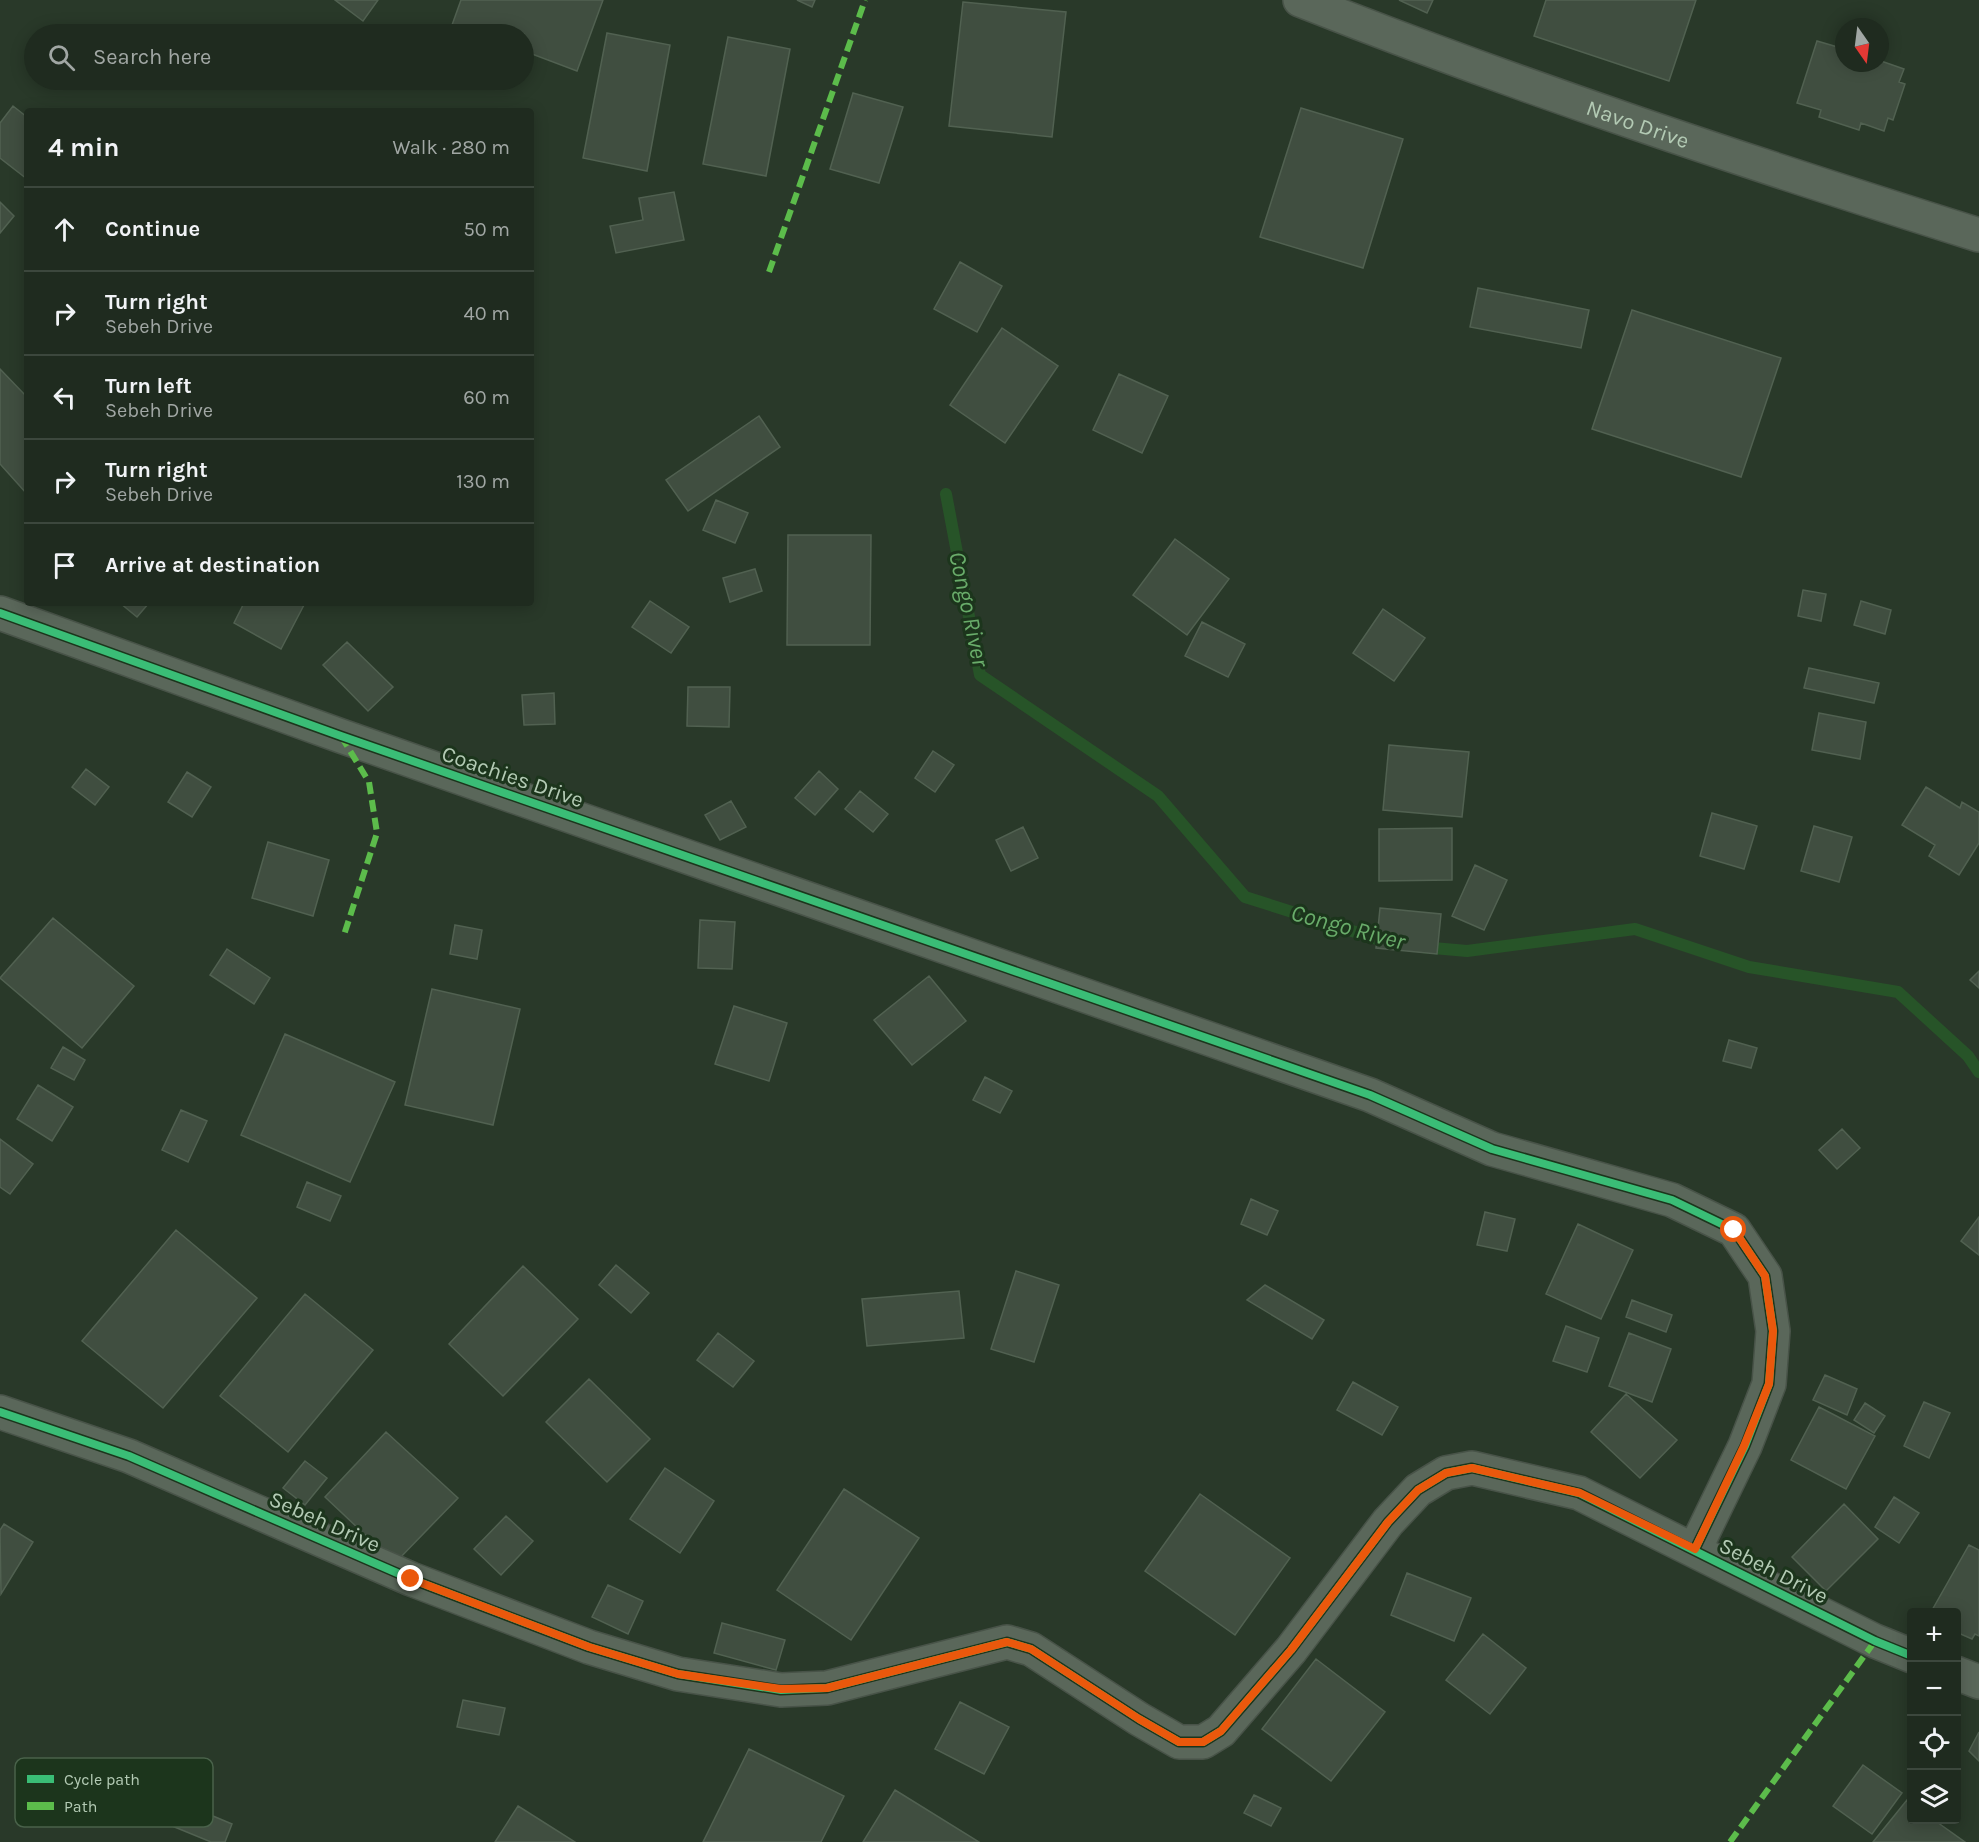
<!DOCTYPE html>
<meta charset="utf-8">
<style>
:root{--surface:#1f2b1f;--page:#273328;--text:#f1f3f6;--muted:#a1a7a4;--line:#3c473d}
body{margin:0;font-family:Karla,sans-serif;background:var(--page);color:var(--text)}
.controls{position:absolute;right:18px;bottom:18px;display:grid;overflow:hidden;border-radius:6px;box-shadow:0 3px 15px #0003}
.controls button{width:54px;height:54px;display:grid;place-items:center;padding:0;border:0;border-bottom:2px solid var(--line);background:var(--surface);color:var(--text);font:30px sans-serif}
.compass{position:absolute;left:1835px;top:18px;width:54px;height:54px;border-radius:50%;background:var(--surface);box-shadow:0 3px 15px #0003;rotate:166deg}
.stop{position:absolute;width:18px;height:18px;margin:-14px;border:4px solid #ea580c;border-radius:50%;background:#fff}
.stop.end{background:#ea580c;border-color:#fff;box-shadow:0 2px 6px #0008}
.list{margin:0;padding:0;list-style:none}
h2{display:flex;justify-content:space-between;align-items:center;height:78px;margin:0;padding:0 24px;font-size:26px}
h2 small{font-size:20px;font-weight:400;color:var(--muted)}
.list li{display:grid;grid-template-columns:39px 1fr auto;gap:18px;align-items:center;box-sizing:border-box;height:84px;padding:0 24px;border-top:2px solid var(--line)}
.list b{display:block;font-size:22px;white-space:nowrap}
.list p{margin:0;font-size:20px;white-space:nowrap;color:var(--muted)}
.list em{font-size:20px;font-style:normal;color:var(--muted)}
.icon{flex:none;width:33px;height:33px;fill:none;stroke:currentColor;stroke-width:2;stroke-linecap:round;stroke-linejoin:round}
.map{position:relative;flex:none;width:1979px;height:1842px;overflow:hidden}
.search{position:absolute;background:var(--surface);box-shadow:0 3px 15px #0003;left:24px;top:24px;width:510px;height:66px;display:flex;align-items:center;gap:15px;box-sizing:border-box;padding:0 21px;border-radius:33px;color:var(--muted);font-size:22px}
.panel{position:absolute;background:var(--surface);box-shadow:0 3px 15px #0003;left:24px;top:108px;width:510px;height:498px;border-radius:6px}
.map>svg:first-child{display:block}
</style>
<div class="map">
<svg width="1979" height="1842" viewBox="0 0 1979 1842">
<rect width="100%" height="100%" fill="#293929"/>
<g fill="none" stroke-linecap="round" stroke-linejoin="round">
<path stroke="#275428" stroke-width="12" d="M 946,494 L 980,675 L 1158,796 L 1245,897 L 1393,944
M 1422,947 L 1467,951 L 1635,929 L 1749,967 L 1898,992 L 1968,1056 L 1979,1072"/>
</g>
<path fill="#404e40" stroke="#516151" stroke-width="1.5" d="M 335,0 L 378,0 L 363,21 Z
M 461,0 L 603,0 L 577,71 L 524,51 L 524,34 L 477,34 L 452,25 Z
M 797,0 L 815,0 L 812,7 Z
M 1399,0 L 1433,0 L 1427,13 Z
M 1546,0 L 1696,0 L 1669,81 L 1534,36 Z
M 963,2 L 1066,12 L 1052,137 L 949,126 Z
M 607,33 L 670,45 L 647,171 L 583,158 Z
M 728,37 L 790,49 L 766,176 L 703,164 Z
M 1844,40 L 1844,63 L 1880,63 L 1880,51 L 1884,52 L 1881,61 L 1904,69 L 1899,82 L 1905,84 L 1893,120 L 1888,118 L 1884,131 L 1861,123 L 1859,130 L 1819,117 L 1821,110 L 1797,103 L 1817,41 L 1841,48 Z
M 853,93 L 903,107 L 879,183 L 830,169 Z
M 13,106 L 27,117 L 27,179 L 0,158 L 0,123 Z
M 1301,108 L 1403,139 L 1363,268 L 1260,237 Z
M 674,192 L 684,240 L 616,253 L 610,226 L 643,220 L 639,198 Z
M 0,202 L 14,216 L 0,233 Z
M 960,262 L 1002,286 L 977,332 L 934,309 Z
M 1478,288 L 1589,310 L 1581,348 L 1470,327 Z
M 1632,310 L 1781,358 L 1741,477 L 1592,429 Z
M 1002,328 L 1058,366 L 1005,443 L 950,405 Z
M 0,369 L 27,397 L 27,494 L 0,464 Z
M 1119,374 L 1168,396 L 1142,453 L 1093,430 Z
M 759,416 L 780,447 L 688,511 L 666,480 Z
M 716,500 L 748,513 L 735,543 L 703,530 Z
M 788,535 L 871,535 L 870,645 L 787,645 Z
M 1175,539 L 1229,579 L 1187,635 L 1133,595 Z
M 755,569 L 762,591 L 730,602 L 723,578 Z
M 1803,590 L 1826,594 L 1821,621 L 1798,616 Z
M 650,601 L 689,627 L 671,653 L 632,627 Z
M 1861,601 L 1891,610 L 1885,634 L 1854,625 Z
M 120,603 L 149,603 L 137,617 Z
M 244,603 L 305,603 L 281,649 L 234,623 Z
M 1383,609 L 1425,638 L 1394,681 L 1353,653 Z
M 1202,622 L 1245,644 L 1228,677 L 1185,656 Z
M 347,642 L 393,687 L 368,711 L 323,665 Z
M 1809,668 L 1879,683 L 1874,703 L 1804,688 Z
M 688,687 L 730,687 L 729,727 L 687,726 Z
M 554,693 L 555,724 L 524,725 L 522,695 Z
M 1819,713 L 1866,722 L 1860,759 L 1812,750 Z
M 1389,745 L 1469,752 L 1462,817 L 1383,810 Z
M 933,751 L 954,765 L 935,792 L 915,778 Z
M 86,769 L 109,787 L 95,805 L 72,787 Z
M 819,771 L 838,789 L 815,815 L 795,798 Z
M 187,772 L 211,787 L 192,817 L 168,802 Z
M 1926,787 L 1960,808 L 1962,802 L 1979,812 L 1979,843 L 1959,875 L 1929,856 L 1935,845 L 1902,825 Z
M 860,791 L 888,814 L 873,832 L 845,809 Z
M 731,801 L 746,827 L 720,840 L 705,815 Z
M 1712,813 L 1757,826 L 1744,869 L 1700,856 Z
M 1814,826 L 1852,837 L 1839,882 L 1801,871 Z
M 1023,827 L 1038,858 L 1011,871 L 996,840 Z
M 1452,828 L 1452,880 L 1379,881 L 1379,829 Z
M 268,842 L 329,860 L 313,916 L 252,898 Z
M 1475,865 L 1507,880 L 1484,930 L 1452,916 Z
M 1380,908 L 1441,914 L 1437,954 L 1376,948 Z
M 53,918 L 134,986 L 82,1048 L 0,978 Z
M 700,920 L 735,922 L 732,969 L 698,968 Z
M 455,925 L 482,930 L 477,959 L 450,954 Z
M 227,949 L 270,978 L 254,1004 L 210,975 Z
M 1979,971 L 1979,988 L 1970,980 Z
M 929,976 L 966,1021 L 912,1065 L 874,1020 Z
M 432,989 L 520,1009 L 493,1125 L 405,1105 Z
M 734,1006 L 787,1023 L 769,1081 L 715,1064 Z
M 285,1034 L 395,1082 L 350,1182 L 241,1135 Z
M 1729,1040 L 1757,1048 L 1751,1068 L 1723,1061 Z
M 63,1047 L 85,1060 L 74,1080 L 51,1068 Z
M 985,1077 L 1012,1091 L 1000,1113 L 973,1100 Z
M 38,1085 L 73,1107 L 52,1141 L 17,1119 Z
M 181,1110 L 207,1121 L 188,1162 L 162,1150 Z
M 1842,1129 L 1860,1148 L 1837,1169 L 1819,1150 Z
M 0,1139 L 33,1164 L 10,1194 L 0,1187 Z
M 307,1182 L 341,1196 L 330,1221 L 297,1207 Z
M 1251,1199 L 1278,1211 L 1267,1235 L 1241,1224 Z
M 1485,1212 L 1515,1219 L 1507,1251 L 1477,1245 Z
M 1979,1217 L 1979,1255 L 1961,1241 Z
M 1578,1224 L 1633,1250 L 1601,1319 L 1546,1294 Z
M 176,1230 L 257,1298 L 163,1408 L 82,1341 Z
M 616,1265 L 649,1293 L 631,1313 L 599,1285 Z
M 523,1266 L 578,1319 L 503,1396 L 449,1344 Z
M 1016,1271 L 1059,1285 L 1034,1362 L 991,1349 Z
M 1265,1285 L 1324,1320 L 1312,1339 L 1247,1300 Z
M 959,1291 L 964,1338 L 867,1346 L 862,1299 Z
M 305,1294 L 373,1350 L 288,1452 L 220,1396 Z
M 1632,1300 L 1672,1315 L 1666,1332 L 1626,1317 Z
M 1566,1326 L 1599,1338 L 1587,1372 L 1553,1361 Z
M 718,1333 L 754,1361 L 733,1387 L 697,1360 Z
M 1629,1333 L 1671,1349 L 1652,1402 L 1609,1386 Z
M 1825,1375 L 1857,1389 L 1847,1415 L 1813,1400 Z
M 589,1379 L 650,1439 L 607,1482 L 546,1422 Z
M 1353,1382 L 1398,1407 L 1382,1435 L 1337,1410 Z
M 1626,1394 L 1677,1440 L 1640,1478 L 1591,1432 Z
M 1924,1402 L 1950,1413 L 1929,1458 L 1904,1446 Z
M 1865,1403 L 1885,1416 L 1874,1433 L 1854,1420 Z
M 1819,1407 L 1875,1436 L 1846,1489 L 1791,1460 Z
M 386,1432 L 458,1498 L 395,1563 L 325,1497 Z
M 305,1461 L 327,1478 L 305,1505 L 283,1488 Z
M 665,1468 L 714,1501 L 680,1553 L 630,1519 Z
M 844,1489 L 919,1538 L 851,1640 L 777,1590 Z
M 1200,1494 L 1290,1558 L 1235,1635 L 1145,1571 Z
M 1894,1497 L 1919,1513 L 1899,1543 L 1875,1527 Z
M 1844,1504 L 1878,1539 L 1826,1591 L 1792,1557 Z
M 506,1516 L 533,1541 L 501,1575 L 474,1549 Z
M 4,1524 L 33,1542 L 1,1594 L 0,1530 Z
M 1969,1545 L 1979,1550 L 1979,1636 L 1975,1634 L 1972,1639 L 1956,1632 L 1956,1612 L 1931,1612 Z
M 1407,1573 L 1471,1598 L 1454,1641 L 1391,1615 Z
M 608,1585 L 643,1601 L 628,1634 L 592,1617 Z
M 722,1623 L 785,1640 L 776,1670 L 714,1653 Z
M 1483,1634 L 1526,1668 L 1490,1714 L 1446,1680 Z
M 1316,1659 L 1385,1712 L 1331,1781 L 1262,1729 Z
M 463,1700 L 505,1708 L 499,1735 L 457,1727 Z
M 960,1702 L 1009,1727 L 984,1774 L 935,1749 Z
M 1979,1732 L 1979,1761 L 1969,1751 Z
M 749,1749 L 844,1796 L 821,1842 L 703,1842 Z
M 1863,1765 L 1902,1793 L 1872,1834 L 1833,1806 Z
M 895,1790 L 979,1842 L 863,1842 Z
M 1254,1795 L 1281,1808 L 1271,1826 L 1244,1813 Z
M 170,1798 L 232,1824 L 225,1842 L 211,1842 L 160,1821 Z
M 1907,1800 L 1912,1803 L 1912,1820 L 1934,1820 L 1965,1842 L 1873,1842 Z
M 518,1806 L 575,1842 L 495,1842 Z"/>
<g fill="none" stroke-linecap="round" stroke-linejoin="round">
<g stroke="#485348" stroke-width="36">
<g id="minor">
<path id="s1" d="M 1300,0 C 1523,88 1750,163 1979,235"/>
<path d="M 0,613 L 341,736 L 1370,1095 L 1492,1149 L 1672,1200 L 1734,1230 L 1765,1276 L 1773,1331 L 1769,1384 L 1745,1446 L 1695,1549"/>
<path d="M 0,1412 L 129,1456 L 411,1579 L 589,1647 L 678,1674 L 781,1690 L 827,1688 L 1007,1642 L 1031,1649 L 1139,1719 L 1179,1742 L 1203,1742 L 1221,1731 L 1291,1650 L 1388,1522 L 1418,1490 L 1446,1473 L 1472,1468 L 1579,1493 L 1875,1641 L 1912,1656"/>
<path d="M 1956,1673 L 1979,1682"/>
</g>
</g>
<use href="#minor" stroke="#5a675a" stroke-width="33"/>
<path stroke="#5cbc4b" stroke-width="6" stroke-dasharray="12 6" stroke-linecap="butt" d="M 769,272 L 865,0
M 341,736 L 369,782 L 377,833 L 343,938
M 1730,1842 L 1875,1641"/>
<g stroke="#1c351c" stroke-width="11">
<path id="cycleway" d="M 0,613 L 341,736 L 1370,1095 L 1492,1149 L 1672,1200 L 1734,1230 L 1765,1276 L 1773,1331 L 1769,1384 L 1745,1446 L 1695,1549
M 0,1412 L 129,1456 L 411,1579 L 589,1647 L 678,1674 L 781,1690 L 827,1688 L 1007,1642 L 1031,1649 L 1139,1719 L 1179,1742 L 1203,1742 L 1221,1731 L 1291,1650 L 1388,1522 L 1418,1490 L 1446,1473 L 1472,1468 L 1579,1493 L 1875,1641 L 1912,1656"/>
</g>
<use href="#cycleway" stroke="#3abd76" stroke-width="8"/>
</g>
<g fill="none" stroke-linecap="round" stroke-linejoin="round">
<path stroke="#ea580c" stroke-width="8" d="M 411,1579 L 589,1647 L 678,1674 L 781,1689 L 827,1688 L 1007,1642 L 1031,1649 L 1139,1719 L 1179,1742 L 1203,1742 L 1221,1731 L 1291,1650 L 1388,1522 L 1418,1490 L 1446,1473 L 1472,1468 L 1580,1493 L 1695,1549 L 1744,1446 L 1769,1384 L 1773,1331 L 1765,1276 L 1734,1230"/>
</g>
<g text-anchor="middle" stroke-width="6" stroke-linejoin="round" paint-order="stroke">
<g font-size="22" fill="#b3cab4" stroke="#1c351c">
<text dy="8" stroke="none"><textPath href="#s1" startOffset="360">Navo Drive</textPath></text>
<text transform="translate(513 776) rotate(19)" y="8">Coachies Drive</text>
<text transform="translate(325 1521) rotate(24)" y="8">Sebeh Drive</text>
<text transform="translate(1774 1570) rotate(27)" y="8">Sebeh Drive</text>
</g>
<g font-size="24" font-style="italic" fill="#69ac6a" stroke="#1c351c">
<text transform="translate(969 609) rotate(78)" y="8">Congo River</text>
<text transform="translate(1348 927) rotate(15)" y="8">Congo River</text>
</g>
</g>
<rect x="15" y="1758" width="198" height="69" rx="9" fill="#1c351c" stroke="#49624a" stroke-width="1.5"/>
<rect x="27" y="1775" width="27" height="8" fill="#3abd76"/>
<rect x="27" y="1802" width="27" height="8" fill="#5cbc4b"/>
<g font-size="16" fill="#b3cab4">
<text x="64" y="1785">Cycle path</text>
<text x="64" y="1812">Path</text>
</g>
</svg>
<div class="controls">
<button>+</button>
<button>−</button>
<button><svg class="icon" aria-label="locate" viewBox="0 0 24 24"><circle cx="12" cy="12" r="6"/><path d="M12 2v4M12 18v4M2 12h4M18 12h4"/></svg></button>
<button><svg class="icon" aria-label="layers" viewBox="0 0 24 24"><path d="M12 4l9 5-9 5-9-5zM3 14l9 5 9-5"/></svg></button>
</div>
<svg class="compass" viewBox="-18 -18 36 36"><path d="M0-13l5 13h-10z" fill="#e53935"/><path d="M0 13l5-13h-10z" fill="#a1a7a4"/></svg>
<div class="stop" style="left:1734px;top:1230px"></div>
<div class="stop end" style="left:411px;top:1579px"></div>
<div class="search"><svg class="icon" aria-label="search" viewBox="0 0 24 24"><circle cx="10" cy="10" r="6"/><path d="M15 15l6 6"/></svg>Search here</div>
<section class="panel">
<h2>4 min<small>Walk · 280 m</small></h2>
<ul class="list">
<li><svg class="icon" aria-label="ahead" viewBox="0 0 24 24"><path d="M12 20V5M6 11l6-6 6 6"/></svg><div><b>Continue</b></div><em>50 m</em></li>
<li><svg class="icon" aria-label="right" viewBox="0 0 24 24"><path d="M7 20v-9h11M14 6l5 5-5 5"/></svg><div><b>Turn right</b><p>Sebeh Drive</p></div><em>40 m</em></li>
<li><svg class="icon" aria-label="left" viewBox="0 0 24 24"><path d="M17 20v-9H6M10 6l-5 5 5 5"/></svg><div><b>Turn left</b><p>Sebeh Drive</p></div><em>60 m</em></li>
<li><svg class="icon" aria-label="right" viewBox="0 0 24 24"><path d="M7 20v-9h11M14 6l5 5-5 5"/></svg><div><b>Turn right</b><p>Sebeh Drive</p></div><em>130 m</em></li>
<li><svg class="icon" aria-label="arrive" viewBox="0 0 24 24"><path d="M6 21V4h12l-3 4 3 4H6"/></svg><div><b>Arrive at destination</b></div></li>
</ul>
</section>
</div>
